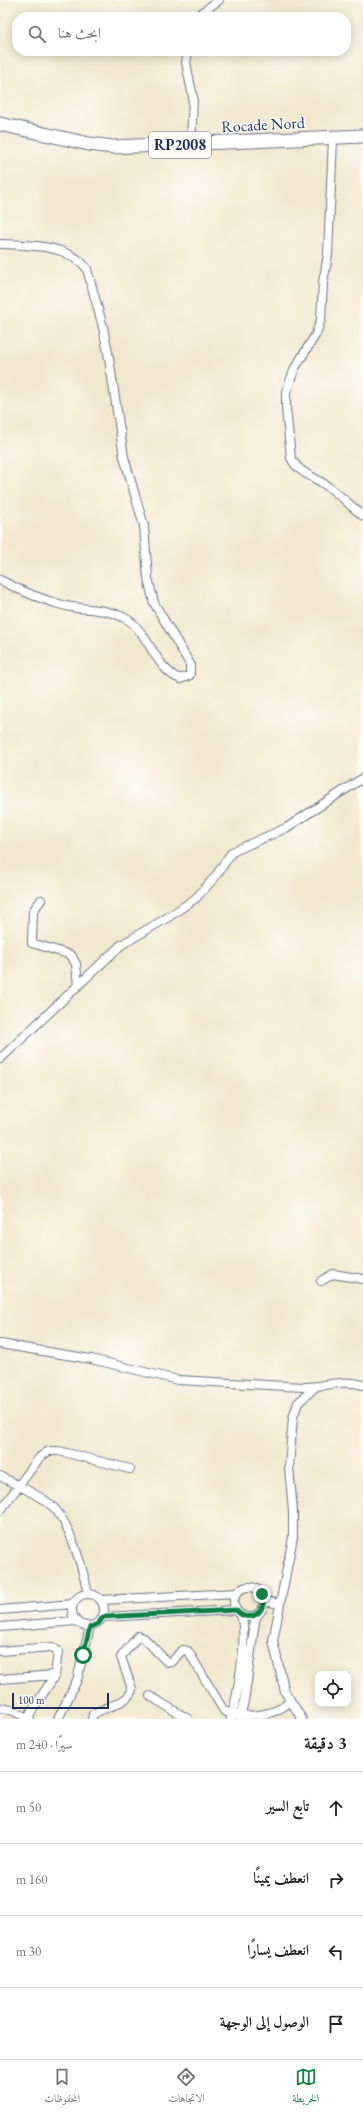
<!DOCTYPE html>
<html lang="ar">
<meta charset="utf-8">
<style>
:root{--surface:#fff;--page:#f6f6f6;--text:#202124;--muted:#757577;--line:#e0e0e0;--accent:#0b8043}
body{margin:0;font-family:"EB Garamond",Amiri,serif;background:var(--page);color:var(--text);direction:rtl}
.controls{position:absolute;right:12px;bottom:12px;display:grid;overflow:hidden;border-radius:8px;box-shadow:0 2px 10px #0003}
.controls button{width:36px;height:36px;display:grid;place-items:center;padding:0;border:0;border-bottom:1px solid var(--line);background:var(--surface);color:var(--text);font:20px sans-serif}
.scale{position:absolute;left:12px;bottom:10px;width:97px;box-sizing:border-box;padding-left:4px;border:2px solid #1b2f5e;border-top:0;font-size:11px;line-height:14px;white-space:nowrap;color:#1b2f5e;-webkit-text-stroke:3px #fdfcf7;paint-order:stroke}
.stop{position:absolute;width:12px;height:12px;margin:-9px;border:3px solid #0b8043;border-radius:50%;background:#fff}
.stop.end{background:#0b8043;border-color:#fff;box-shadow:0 1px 4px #0008}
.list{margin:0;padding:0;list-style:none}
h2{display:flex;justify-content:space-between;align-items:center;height:52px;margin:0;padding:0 16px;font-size:17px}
h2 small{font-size:13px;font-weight:400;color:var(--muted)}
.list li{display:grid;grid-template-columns:26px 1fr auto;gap:12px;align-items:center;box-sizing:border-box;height:72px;padding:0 16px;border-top:1px solid var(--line)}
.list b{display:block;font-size:15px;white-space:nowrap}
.list em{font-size:13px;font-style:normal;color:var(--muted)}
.icon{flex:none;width:22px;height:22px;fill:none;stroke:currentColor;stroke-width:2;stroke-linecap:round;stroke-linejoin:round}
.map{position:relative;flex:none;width:363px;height:1719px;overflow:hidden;direction:ltr}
.search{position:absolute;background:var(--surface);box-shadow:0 2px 10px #0003;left:12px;right:12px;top:12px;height:44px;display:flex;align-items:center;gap:10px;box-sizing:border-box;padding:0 14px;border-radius:16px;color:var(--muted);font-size:15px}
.sheet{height:340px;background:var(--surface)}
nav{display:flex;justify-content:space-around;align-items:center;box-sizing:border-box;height:56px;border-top:1px solid var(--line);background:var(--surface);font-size:11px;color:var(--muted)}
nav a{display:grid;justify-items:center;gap:2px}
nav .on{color:var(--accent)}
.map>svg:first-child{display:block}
</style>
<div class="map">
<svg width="363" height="1719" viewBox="0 0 363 1719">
<rect width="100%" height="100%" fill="#fdfcf7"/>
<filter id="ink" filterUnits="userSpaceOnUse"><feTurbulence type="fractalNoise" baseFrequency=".025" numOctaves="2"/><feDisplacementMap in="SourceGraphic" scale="8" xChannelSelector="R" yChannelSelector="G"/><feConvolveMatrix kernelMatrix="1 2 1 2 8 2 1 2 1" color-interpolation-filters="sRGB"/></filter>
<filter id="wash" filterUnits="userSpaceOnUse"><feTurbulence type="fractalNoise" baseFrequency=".012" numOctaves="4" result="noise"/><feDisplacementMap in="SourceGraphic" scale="16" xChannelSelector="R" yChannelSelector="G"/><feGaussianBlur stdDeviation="0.9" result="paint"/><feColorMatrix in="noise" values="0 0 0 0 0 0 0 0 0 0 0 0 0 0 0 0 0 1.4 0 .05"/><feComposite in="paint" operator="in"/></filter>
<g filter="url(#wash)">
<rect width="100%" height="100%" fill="#f2e8cf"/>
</g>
<g filter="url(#ink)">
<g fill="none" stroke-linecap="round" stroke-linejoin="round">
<g stroke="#667086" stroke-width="10">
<path id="minor" d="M 196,17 L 219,0
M 188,51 L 186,63 L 193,97 L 191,144
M 333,138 L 328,255 L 323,282 L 321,319 L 316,334 L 295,368 L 286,392 L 286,408 L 291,458 C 299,474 314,476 327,486 C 340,495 351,506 363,516
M 0,244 C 27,245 70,244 87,269 L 103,327 L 109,358 L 124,457 L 144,526 L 148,578 L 154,603 L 190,664 L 190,675 L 180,679 C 153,668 149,629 123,617 C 105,608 84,610 66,606 C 42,600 21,591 0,580
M 41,900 L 33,911 L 32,943 L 71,955 L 76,964 L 78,986
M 0,1059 L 121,945 L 170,916 L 196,898 L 215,877 L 232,852 L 286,828 L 363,778
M 321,1281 L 333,1274 L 363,1279
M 0,1344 L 91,1359 L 178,1380 L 303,1387 C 323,1387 344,1379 363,1385
M 0,1476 C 16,1485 36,1493 51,1505 C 70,1521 83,1570 88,1594
M 0,1511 L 40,1457 L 49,1451 L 59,1451 L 130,1469
M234 1602a15 15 0 1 1 30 0a15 15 0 1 1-30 0Z
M72 1610a16 16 0 1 1 32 0a16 16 0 1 1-32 0Z
M 101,1600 L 237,1593
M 264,1601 L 280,1604
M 0,1610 L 73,1604
M 103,1617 L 236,1610
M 0,1627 L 76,1621
M 0,1651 L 52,1647 L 58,1651 L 55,1675 L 28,1717
M 0,1679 L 55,1675
M 150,1696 L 188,1719
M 0,1708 L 11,1710 L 30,1719
M 231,1718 C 238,1695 248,1638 241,1615
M 58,1719 L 77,1680 L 90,1627
M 92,1719 L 93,1714 C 104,1707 130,1703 132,1689 L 121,1657 L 138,1636 L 144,1638 L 167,1662 L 172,1662 L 182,1650 L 188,1651 L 224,1711 C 244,1719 275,1717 290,1701
M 240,1719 L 245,1696 L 255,1621 L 258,1614
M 302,1719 L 285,1692 L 273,1641 L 293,1537 L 293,1511 L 289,1467 L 293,1417 L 298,1403 L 315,1387"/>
</g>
<g stroke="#667086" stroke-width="15">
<path id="trunk" d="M 0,124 L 89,144 L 113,147 L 363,136"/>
</g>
<use href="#minor" stroke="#fff" stroke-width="8"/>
<use href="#trunk" stroke="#fff" stroke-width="13"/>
</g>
</g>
<g fill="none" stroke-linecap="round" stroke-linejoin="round" filter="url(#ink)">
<path stroke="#0b8043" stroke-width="5" d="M 83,1655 L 90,1627 L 98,1624 L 103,1617 L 236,1610 C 248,1625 269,1612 262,1594"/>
</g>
<g text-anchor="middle" stroke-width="3" stroke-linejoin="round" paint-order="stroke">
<rect fill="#fdfcf7" stroke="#5f6c8c" stroke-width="1" x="149" y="132" width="62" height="26" rx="3"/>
<g font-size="15" font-weight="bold" fill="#1b2f5e">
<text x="180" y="150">RP2008</text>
</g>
<g font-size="16" fill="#1b2f5e" stroke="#fdfcf7">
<text transform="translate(263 124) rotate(-3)" y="6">Rocade Nord</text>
</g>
</g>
</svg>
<div class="controls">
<button><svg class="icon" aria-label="locate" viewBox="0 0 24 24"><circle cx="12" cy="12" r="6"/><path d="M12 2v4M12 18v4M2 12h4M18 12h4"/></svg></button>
</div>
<div class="scale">100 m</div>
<div class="stop" style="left:83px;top:1655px"></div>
<div class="stop end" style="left:262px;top:1594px"></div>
<div class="search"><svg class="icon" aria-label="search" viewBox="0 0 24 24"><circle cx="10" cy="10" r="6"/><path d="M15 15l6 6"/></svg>ابحث هنا</div>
</div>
<section class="sheet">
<h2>3 دقيقة<small>سيرًا · 240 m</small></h2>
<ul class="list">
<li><svg class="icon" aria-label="ahead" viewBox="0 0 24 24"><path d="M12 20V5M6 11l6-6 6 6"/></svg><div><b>تابع السير</b></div><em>50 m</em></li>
<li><svg class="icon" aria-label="right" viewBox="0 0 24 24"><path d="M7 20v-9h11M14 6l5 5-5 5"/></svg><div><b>انعطف يمينًا</b></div><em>160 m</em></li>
<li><svg class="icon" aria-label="left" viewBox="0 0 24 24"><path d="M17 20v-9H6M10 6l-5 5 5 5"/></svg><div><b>انعطف يسارًا</b></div><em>30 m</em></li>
<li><svg class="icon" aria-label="arrive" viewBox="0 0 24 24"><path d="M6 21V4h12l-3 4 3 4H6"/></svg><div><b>الوصول إلى الوجهة</b></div></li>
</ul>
</section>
<nav>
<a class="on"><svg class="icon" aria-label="map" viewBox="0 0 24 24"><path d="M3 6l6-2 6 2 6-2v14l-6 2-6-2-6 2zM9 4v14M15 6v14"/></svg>الخريطة</a>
<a><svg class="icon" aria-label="directions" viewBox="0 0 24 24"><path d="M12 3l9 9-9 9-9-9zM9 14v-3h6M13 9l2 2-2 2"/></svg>الاتجاهات</a>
<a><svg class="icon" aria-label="saved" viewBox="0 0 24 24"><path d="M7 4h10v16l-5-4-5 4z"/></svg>المحفوظات</a>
</nav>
